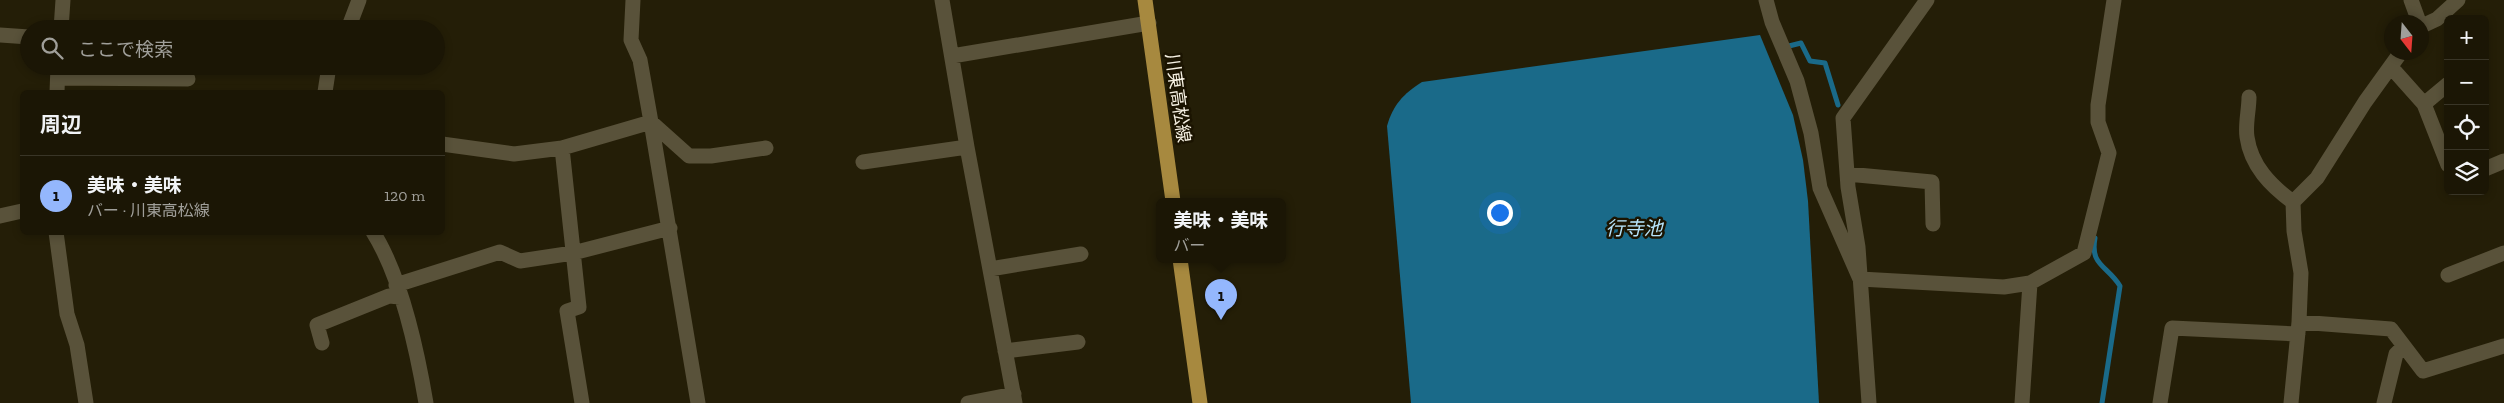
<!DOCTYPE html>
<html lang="ja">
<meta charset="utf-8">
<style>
:root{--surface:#1b1605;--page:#282313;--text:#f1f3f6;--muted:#a09f9a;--line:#393527;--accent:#94b7fd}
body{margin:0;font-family:"Zilla Slab","Noto Sans JP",serif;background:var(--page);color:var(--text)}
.controls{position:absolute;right:15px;top:15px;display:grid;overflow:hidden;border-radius:8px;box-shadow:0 2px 8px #0003}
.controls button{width:45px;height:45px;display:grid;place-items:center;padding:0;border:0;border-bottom:1px solid var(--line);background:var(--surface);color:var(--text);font:25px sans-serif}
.compass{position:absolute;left:2384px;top:15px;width:45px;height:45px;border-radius:50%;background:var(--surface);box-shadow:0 2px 8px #0003;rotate:163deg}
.you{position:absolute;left:1499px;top:212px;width:18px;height:18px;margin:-12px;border:4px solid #fff;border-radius:50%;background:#1a73e8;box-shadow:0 0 0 8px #1a73e833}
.badge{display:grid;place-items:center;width:32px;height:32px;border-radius:50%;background:var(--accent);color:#111;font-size:16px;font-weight:700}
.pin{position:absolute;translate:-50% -41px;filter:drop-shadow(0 1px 2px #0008)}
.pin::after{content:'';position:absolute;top:26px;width:18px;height:15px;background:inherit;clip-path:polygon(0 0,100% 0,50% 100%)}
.popup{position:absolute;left:1156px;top:198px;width:130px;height:65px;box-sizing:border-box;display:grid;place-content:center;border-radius:8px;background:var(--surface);filter:drop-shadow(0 1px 4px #0005);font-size:16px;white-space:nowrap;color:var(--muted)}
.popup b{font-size:19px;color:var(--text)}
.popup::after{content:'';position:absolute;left:50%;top:100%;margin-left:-10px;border:10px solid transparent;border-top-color:var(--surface)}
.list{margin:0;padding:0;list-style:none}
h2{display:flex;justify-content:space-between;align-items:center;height:65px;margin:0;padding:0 20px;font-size:21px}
h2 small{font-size:16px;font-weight:400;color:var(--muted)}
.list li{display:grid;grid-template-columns:32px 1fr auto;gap:15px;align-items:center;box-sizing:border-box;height:80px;padding:0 20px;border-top:1px solid var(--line)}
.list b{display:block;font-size:19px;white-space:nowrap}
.list p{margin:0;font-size:16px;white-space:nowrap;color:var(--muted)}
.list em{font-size:16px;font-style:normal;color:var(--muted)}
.icon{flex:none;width:28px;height:28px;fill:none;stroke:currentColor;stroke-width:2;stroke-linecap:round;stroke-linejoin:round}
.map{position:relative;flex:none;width:2504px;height:403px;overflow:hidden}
.search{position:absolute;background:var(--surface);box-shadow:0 2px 8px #0003;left:20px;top:20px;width:425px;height:55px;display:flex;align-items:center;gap:12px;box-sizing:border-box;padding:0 18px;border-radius:28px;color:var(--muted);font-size:19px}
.panel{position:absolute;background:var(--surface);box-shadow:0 2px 8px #0003;left:20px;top:90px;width:425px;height:145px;border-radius:8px}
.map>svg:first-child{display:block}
</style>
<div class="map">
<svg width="2504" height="403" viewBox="0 0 2504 403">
<rect width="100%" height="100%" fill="#241e07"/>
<path fill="#1a6a89" d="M 1760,35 L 1793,115 L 1803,160 L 1808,201 L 1819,403 L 1411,403 L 1387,126 C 1393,105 1403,94 1422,82 Z"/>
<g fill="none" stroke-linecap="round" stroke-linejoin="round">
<path stroke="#1a6a89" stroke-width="5" d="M 1789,46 L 1801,43 L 1810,61 L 1825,63 L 1838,105
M 2095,238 C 2090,266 2107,265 2120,286 L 2102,403"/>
<path stroke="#59523a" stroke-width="15" d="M 942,0 L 967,147 L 1015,403
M 1766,0 L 1772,22 L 1797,81 L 1811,133 L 1820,188 L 1860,279 L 2004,287 L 2030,283 L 2084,253 L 2109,153 L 2098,122 L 2098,105 L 2114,0
M 2411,0 L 2419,22
M 2422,26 L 2437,19 L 2458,0
M 61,29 L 63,0
M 348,29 L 359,0
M 0,35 L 29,37
M 952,56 L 1149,23
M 2391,67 L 2424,104 L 2448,165
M 58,78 L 188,79
M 57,92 L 58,66
M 325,92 L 329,66
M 2249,97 C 2249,110 2245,125 2247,137 C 2251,166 2271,186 2293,202
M 2424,104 L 2448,84
M 651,122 L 698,403
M 651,122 L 689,156 L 711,156 L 766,148
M 442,144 L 514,154 L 562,148
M 863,162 L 967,147
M 2485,169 L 2504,161
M 1847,174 L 1932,182 L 1933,224
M 0,216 L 22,211
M 56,232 L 67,314 L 77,345 L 86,403
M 373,232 C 402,278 417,350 426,403
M 990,269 L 1081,254
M 2448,275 L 2504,253
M 396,285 L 500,252 L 520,261 L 573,253 L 670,228
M 2299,322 L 2391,329 L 2423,371 L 2504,346
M 322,343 L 317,325 L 389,296 L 400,297
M 1005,351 L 1078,342
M 582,403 L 567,311 L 579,307 L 562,148 L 651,122 L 640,60 L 631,40 L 633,0
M 968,403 L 1014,394
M 1869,403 L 1858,247 L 1848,187 L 1843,118 L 1927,0
M 2022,403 L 2030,283
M 2160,403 L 2172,328 L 2298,334
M 2291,403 L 2299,322 L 2301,273 L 2294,231 L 2293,202 L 2317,178 L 2365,102 L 2401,52
M 2384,403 L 2396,354 L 2404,346"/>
<path stroke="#a7893f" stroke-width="15" d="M 1145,0 L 1173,201
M 1180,259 L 1200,403"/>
</g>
<g text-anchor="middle" stroke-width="5" stroke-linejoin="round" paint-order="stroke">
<g font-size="18" fill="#f6f1e3" stroke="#1b1401">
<text transform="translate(1178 98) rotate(82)" y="6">川東高松線</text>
</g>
<g font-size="19" font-style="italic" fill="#b6e3fa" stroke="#1b1401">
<text x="1634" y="235">行寺池</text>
</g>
</g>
</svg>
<div class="controls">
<button>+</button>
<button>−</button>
<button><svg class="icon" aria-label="locate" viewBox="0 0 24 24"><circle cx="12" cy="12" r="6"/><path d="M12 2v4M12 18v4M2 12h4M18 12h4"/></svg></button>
<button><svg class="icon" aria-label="layers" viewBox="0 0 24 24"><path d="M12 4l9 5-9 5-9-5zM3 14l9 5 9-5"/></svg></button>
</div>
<svg class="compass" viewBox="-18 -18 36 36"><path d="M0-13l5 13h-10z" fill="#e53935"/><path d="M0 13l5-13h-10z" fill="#a09f9a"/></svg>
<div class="you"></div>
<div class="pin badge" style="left:1221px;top:320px">1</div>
<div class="popup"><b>美味・美味</b>バー</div>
<div class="search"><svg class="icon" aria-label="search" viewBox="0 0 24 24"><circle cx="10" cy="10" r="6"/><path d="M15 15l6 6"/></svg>ここで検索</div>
<section class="panel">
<h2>周辺<small></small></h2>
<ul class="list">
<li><span class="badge">1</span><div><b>美味・美味</b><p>バー · 川東高松線</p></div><em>120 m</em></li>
</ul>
</section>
</div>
